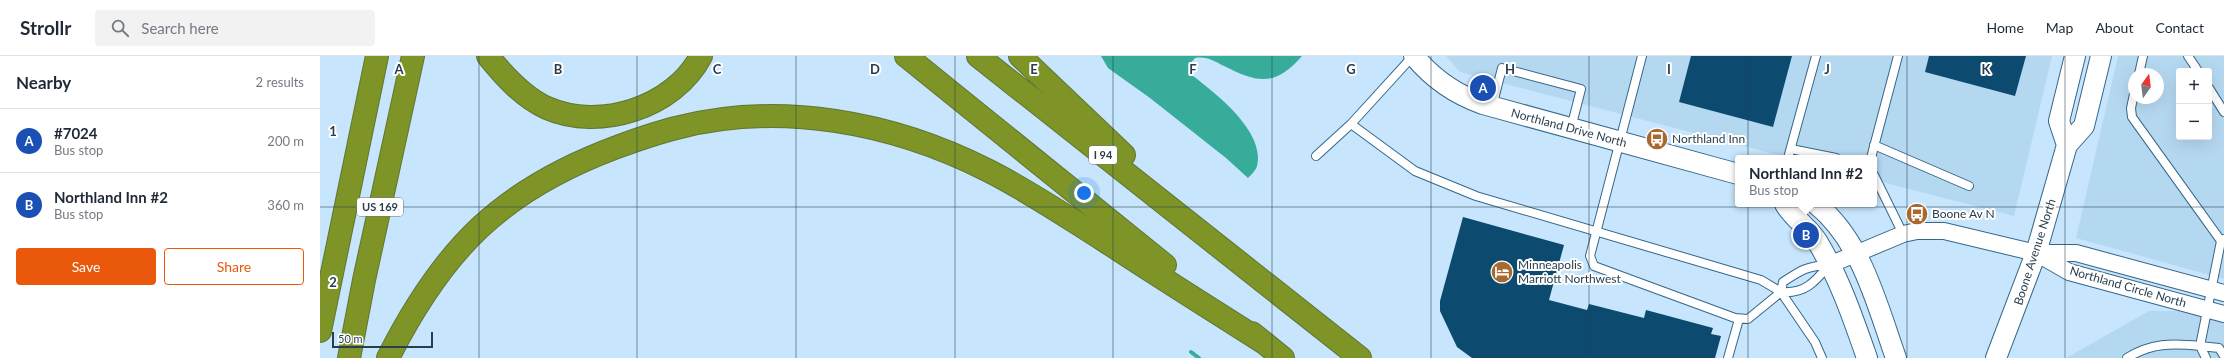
<!DOCTYPE html>
<meta charset="utf-8">
<style>
:root{--surface:#fff;--page:#f2f2f3;--text:#1f2937;--muted:#747a83;--line:#e0e1e3;--accent:#ea580c}
body{margin:0;font-family:Lato,sans-serif;background:var(--page);color:var(--text)}
.controls{position:absolute;right:12px;top:12px;display:grid;overflow:hidden;border-radius:4px;box-shadow:0 4px 16px #0002}
.controls button{width:36px;height:36px;display:grid;place-items:center;padding:0;border:0;border-bottom:1px solid var(--line);background:var(--surface);color:var(--text);font:20px sans-serif}
.compass{position:absolute;left:1808px;top:12px;width:36px;height:36px;border-radius:50%;background:var(--surface);box-shadow:0 4px 16px #0002;rotate:14deg}
.scale{position:absolute;left:12px;bottom:10px;width:101px;box-sizing:border-box;padding-left:4px;border:2px solid #293e4d;border-top:0;font-size:11px;line-height:14px;white-space:nowrap;color:#293e4d;-webkit-text-stroke:3px #fff;paint-order:stroke}
.you{position:absolute;left:764px;top:137px;width:14px;height:14px;margin:-10px;border:3px solid #fff;border-radius:50%;background:#1a73e8;box-shadow:0 0 0 6px #1a73e833}
.badge{display:grid;place-items:center;width:26px;height:26px;border-radius:50%;background:var(--accent);color:#fff;font-size:13px;font-weight:700}
.pin{position:absolute;translate:-50% -50%;border:2px solid #fff;box-shadow:0 1px 4px #0006}
.popup{position:absolute;left:1415px;top:99px;width:142px;height:52px;box-sizing:border-box;display:grid;place-content:center;border-radius:4px;background:var(--surface);filter:drop-shadow(0 1px 3px #0005);font-size:13px;white-space:nowrap;color:var(--muted)}
.popup b{font-size:15px;color:var(--text)}
.popup::after{content:'';position:absolute;left:50%;top:100%;margin-left:-8px;border:8px solid transparent;border-top-color:var(--surface)}
.list{margin:0;padding:0;list-style:none}
h2{display:flex;justify-content:space-between;align-items:center;height:52px;margin:0;padding:0 16px;font-size:17px}
h2 small{font-size:13px;font-weight:400;color:var(--muted)}
.list li{display:grid;grid-template-columns:26px 1fr auto;gap:12px;align-items:center;box-sizing:border-box;height:64px;padding:0 16px;border-top:1px solid var(--line)}
.list b{display:block;font-size:15px;white-space:nowrap}
.list p{margin:0;font-size:13px;white-space:nowrap;color:var(--muted)}
.list em{font-size:13px;font-style:normal;color:var(--muted)}
.actions{display:flex;gap:8px;padding:12px 16px}
.actions a{flex:1;padding:9px 0;border:1px solid var(--accent);border-radius:4px;text-align:center;font-size:14px;color:var(--accent)}
.actions .main{background:var(--accent);color:#fff}
.icon{flex:none;width:22px;height:22px;fill:none;stroke:currentColor;stroke-width:2;stroke-linecap:round;stroke-linejoin:round}
.map{position:relative;flex:none;width:1904px;height:302px;overflow:hidden}
header{display:flex;align-items:center;gap:24px;box-sizing:border-box;height:56px;padding:0 20px;background:var(--surface);border-bottom:1px solid var(--line)}
header strong{font-size:19px}
nav{display:flex;gap:22px;margin-inline-start:auto;font-size:14px}
.search{width:280px;height:36px;background:var(--page);display:flex;align-items:center;gap:10px;box-sizing:border-box;padding:0 14px;border-radius:4px;color:var(--muted);font-size:15px}
main{display:flex}
aside{flex:1;background:var(--surface)}
.map>svg:first-child{display:block}
</style>
<header>
<strong>Strollr</strong>
<div class="search"><svg class="icon" aria-label="search" viewBox="0 0 24 24"><circle cx="10" cy="10" r="6"/><path d="M15 15l6 6"/></svg>Search here</div>
<nav><a>Home</a><a>Map</a><a>About</a><a>Contact</a></nav>
</header>
<main>
<aside>
<h2>Nearby<small>2 results</small></h2>
<ul class="list">
<li><span class="badge" style="background:#1a4fb4">A</span><div><b>#7024</b><p>Bus stop</p></div><em>200 m</em></li>
<li><span class="badge" style="background:#1a4fb4">B</span><div><b>Northland Inn #2</b><p>Bus stop</p></div><em>360 m</em></li>
</ul>
<div class="actions"><a class="main">Save</a><a>Share</a></div>
</aside>
<div class="map">
<svg width="1904" height="302" viewBox="0 0 1904 302">
<rect width="100%" height="100%" fill="#c7e5fc"/>
<path fill="#b5d8f1" fill-rule="evenodd" d="M 1126,0 L 1732,0 L 1694,160 L 1554,124 L 1554,102 L 1470,102 L 1140,16 Z
M 1798,0 L 1904,0 L 1904,223 L 1756,182 ZM 1859,15 L 1889,15 L 1889,81 L 1859,81 ZM 1814,18 L 1838,18 L 1838,42 L 1814,42 Z
M 1829,255 L 1863,255 L 1904,265 L 1904,302 L 1746,302 Z"/>
<path fill="#37ac9a" d="M 781,0 L 982,0 C 955,31 938,27 904,10 C 894,5 887,0 875,2 L 869,9 L 869,17 C 893,35 946,75 937,110 C 936,114 931,119 928,122 L 906,102 L 830,42 L 788,12 Z"/>
<g fill="none" stroke-linecap="round" stroke-linejoin="round">
<path stroke="#37ac9a" stroke-width="4" d="M 871,296 L 879,302"/>
</g>
<path fill="#0c4b6f" d="M 1371,0 L 1472,0 L 1453,71 L 1359,46 Z
M 1609,0 L 1706,0 L 1695,40 L 1605,16 Z
M 1143,161 L 1244,189 L 1229,244 L 1267,254 L 1269,248 L 1324,262 L 1326,254 L 1393,272 L 1391,278 L 1401,280 L 1395,302 L 1152,302 L 1137,291 L 1120,255 L 1120,245 Z"/>
<g fill="none" stroke-linecap="round" stroke-linejoin="round">
<g stroke="#366788" stroke-width="10">
<path id="service" d="M 1093,0 L 1031,68 L 1095,115 L 1156,140 L 1441,224 L 1461,236 L 1495,286 L 1502,302
M 1322,0 L 1270,200 L 1274,210 L 1415,262 L 1428,263 L 1461,236 L 1463,226 C 1481,214 1487,210 1509,209
M 1868,0 L 1878,15
M 1819,18 L 1823,0
M 1889,32 L 1904,56
M 1814,38 L 1811,52 L 1812,61 L 1901,185
M 1172,51 L 1182,12 L 1261,33 L 1251,72
M 1554,89 L 1649,130
M 1471,93 L 1516,102
M 996,100 L 1031,68
M 1468,102 L 1496,0
M 1551,102 L 1578,0
M 1554,119 L 1583,178
M 1461,236 C 1485,238 1495,226 1509,209
M 1880,290 L 1899,292 L 1904,300
M 1880,290 L 1886,302
M 1408,302 L 1419,263
M 1807,302 C 1831,287 1852,287 1880,290 L 1901,185 L 1904,183"/>
</g>
<g stroke="#366788" stroke-width="18">
<path id="minor" d="M 1717,197 L 1756,197 L 1904,237
M 1509,209 L 1583,178 L 1597,175 L 1624,175 L 1716,197 L 1749,216 L 1904,258"/>
</g>
<g stroke="#366788" stroke-width="22">
<path id="tertiary" d="M 1094,0 C 1113,23 1134,38 1163,48 L 1418,118
M 1747,89 L 1739,65 L 1755,0
M 1465,148 C 1473,162 1488,171 1497,185 C 1519,221 1533,262 1547,302
M 1496,148 C 1542,185 1557,249 1576,302
M 1676,302 L 1716,197 L 1747,89 L 1764,70 L 1781,0"/>
</g>
<g stroke="#607634" stroke-width="24">
<path id="motorway" d="M 168,0 C 184,20 203,41 227,52 C 279,75 354,52 381,0
M 586,0 L 845,209
M 658,0 L 1040,302
M 700,0 L 804,99
M 0,275 L 57,0
M 932,277 L 963,302
M 29,302 L 44,224 L 93,0
M 68,302 C 123,193 181,134 297,91 C 316,84 336,77 356,72 C 460,45 572,66 667,114 C 707,134 744,159 782,183 C 835,218 889,252 943,286"/>
</g>
<use href="#service" stroke="#fff" stroke-width="8"/>
<use href="#minor" stroke="#fff" stroke-width="16"/>
<use href="#tertiary" stroke="#fff" stroke-width="20"/>
<use href="#motorway" stroke="#7e9426" stroke-width="22"/>
</g>
<path fill="none" stroke="#293e4d" stroke-width="1" stroke-opacity="0.55" d="M 159,0 L 159,302M 317,0 L 317,302M 476,0 L 476,302M 635,0 L 635,302M 793,0 L 793,302M 952,0 L 952,302M 1111,0 L 1111,302M 1269,0 L 1269,302M 1428,0 L 1428,302M 1587,0 L 1587,302M 1745,0 L 1745,302M 0,151 L 1904,151"/>
<defs>
<g id="bus-disc" transform="scale(1.15)"><circle r="9.5" fill="#a86930" stroke="#fff"/><path d="M-5-6H5V4H4V6H2V4H-2V6H-4V4H-5ZM-3.5-4V0h7V-4ZM-3.5 1.2v1.5H-2V1.2ZM2 1.2v1.5H3.5V1.2Z" fill="#fff"/></g>
<g id="hotel-disc" transform="scale(1.15)"><circle r="9.5" fill="#a86930" stroke="#fff"/><path d="M-6-4.5h1.5V1H6V5H4.5V3h-9V5H-6ZM-4 0a1.8 1.8 0 1 1 3.6 0ZM.5 0V-2.5h3Q6-2.5 6 0Z" fill="#fff"/></g>
</defs>
<g fill-rule="evenodd">
<use href="#bus-disc" x="1337" y="83"/>
<use href="#bus-disc" x="1597" y="158"/>
<use href="#hotel-disc" x="1182" y="216"/>
</g>
<g text-anchor="middle" stroke-width="4" stroke-linejoin="round" paint-order="stroke">
<g fill="#fff" stroke="#697882" stroke-width="1">
<rect x="769" y="90" width="28" height="18" rx="3"/>
<rect x="37" y="142" width="46" height="18" rx="3"/>
</g>
<g font-size="11" font-weight="bold" fill="#293e4d">
<text x="783" y="103">I 94</text>
<text x="60" y="155">US 169</text>
</g>
<g font-size="12" fill="#293e4d" stroke="#fff">
<text transform="translate(1249 72) rotate(15)" y="4">Northland Drive North</text>
<text transform="translate(1715 196) rotate(-72)" y="4">Boone Avenue North</text>
<text transform="translate(1808 231) rotate(16)" y="4">Northland Circle North</text>
</g>
<g font-size="12" fill="#293e4d" stroke="#fff" text-anchor="start">
<text x="1352" y="87">Northland Inn</text>
<text x="1612" y="162">Boone Av N</text>
<text x="1198" y="213">Minneapolis<tspan x="1198" dy="14">Marriott Northwest</tspan></text>
</g>
</g>
<g font-size="13" text-anchor="middle" font-weight="bold" fill="#293e4d" stroke="#fff" stroke-width="4" stroke-linejoin="round" paint-order="stroke">
<text x="79" y="18">A</text>
<text x="238" y="18">B</text>
<text x="397" y="18">C</text>
<text x="555" y="18">D</text>
<text x="714" y="18">E</text>
<text x="873" y="18">F</text>
<text x="1031" y="18">G</text>
<text x="1190" y="18">H</text>
<text x="1349" y="18">I</text>
<text x="1507" y="18">J</text>
<text x="1666" y="18">K</text>
<text x="13" y="80">1</text>
<text x="13" y="231">2</text>
</g>
</svg>
<div class="controls">
<button>+</button>
<button>−</button>
</div>
<svg class="compass" viewBox="-18 -18 36 36"><path d="M0-13l5 13h-10z" fill="#e53935"/><path d="M0 13l5-13h-10z" fill="#747a83"/></svg>
<div class="scale">50 m</div>
<div class="you"></div>
<div class="pin badge" style="left:1163px;top:32px;background:#1a4fb4">A</div>
<div class="pin badge" style="left:1486px;top:179px;background:#1a4fb4">B</div>
<div class="popup"><b>Northland Inn #2</b>Bus stop</div>
</div>
</main>
